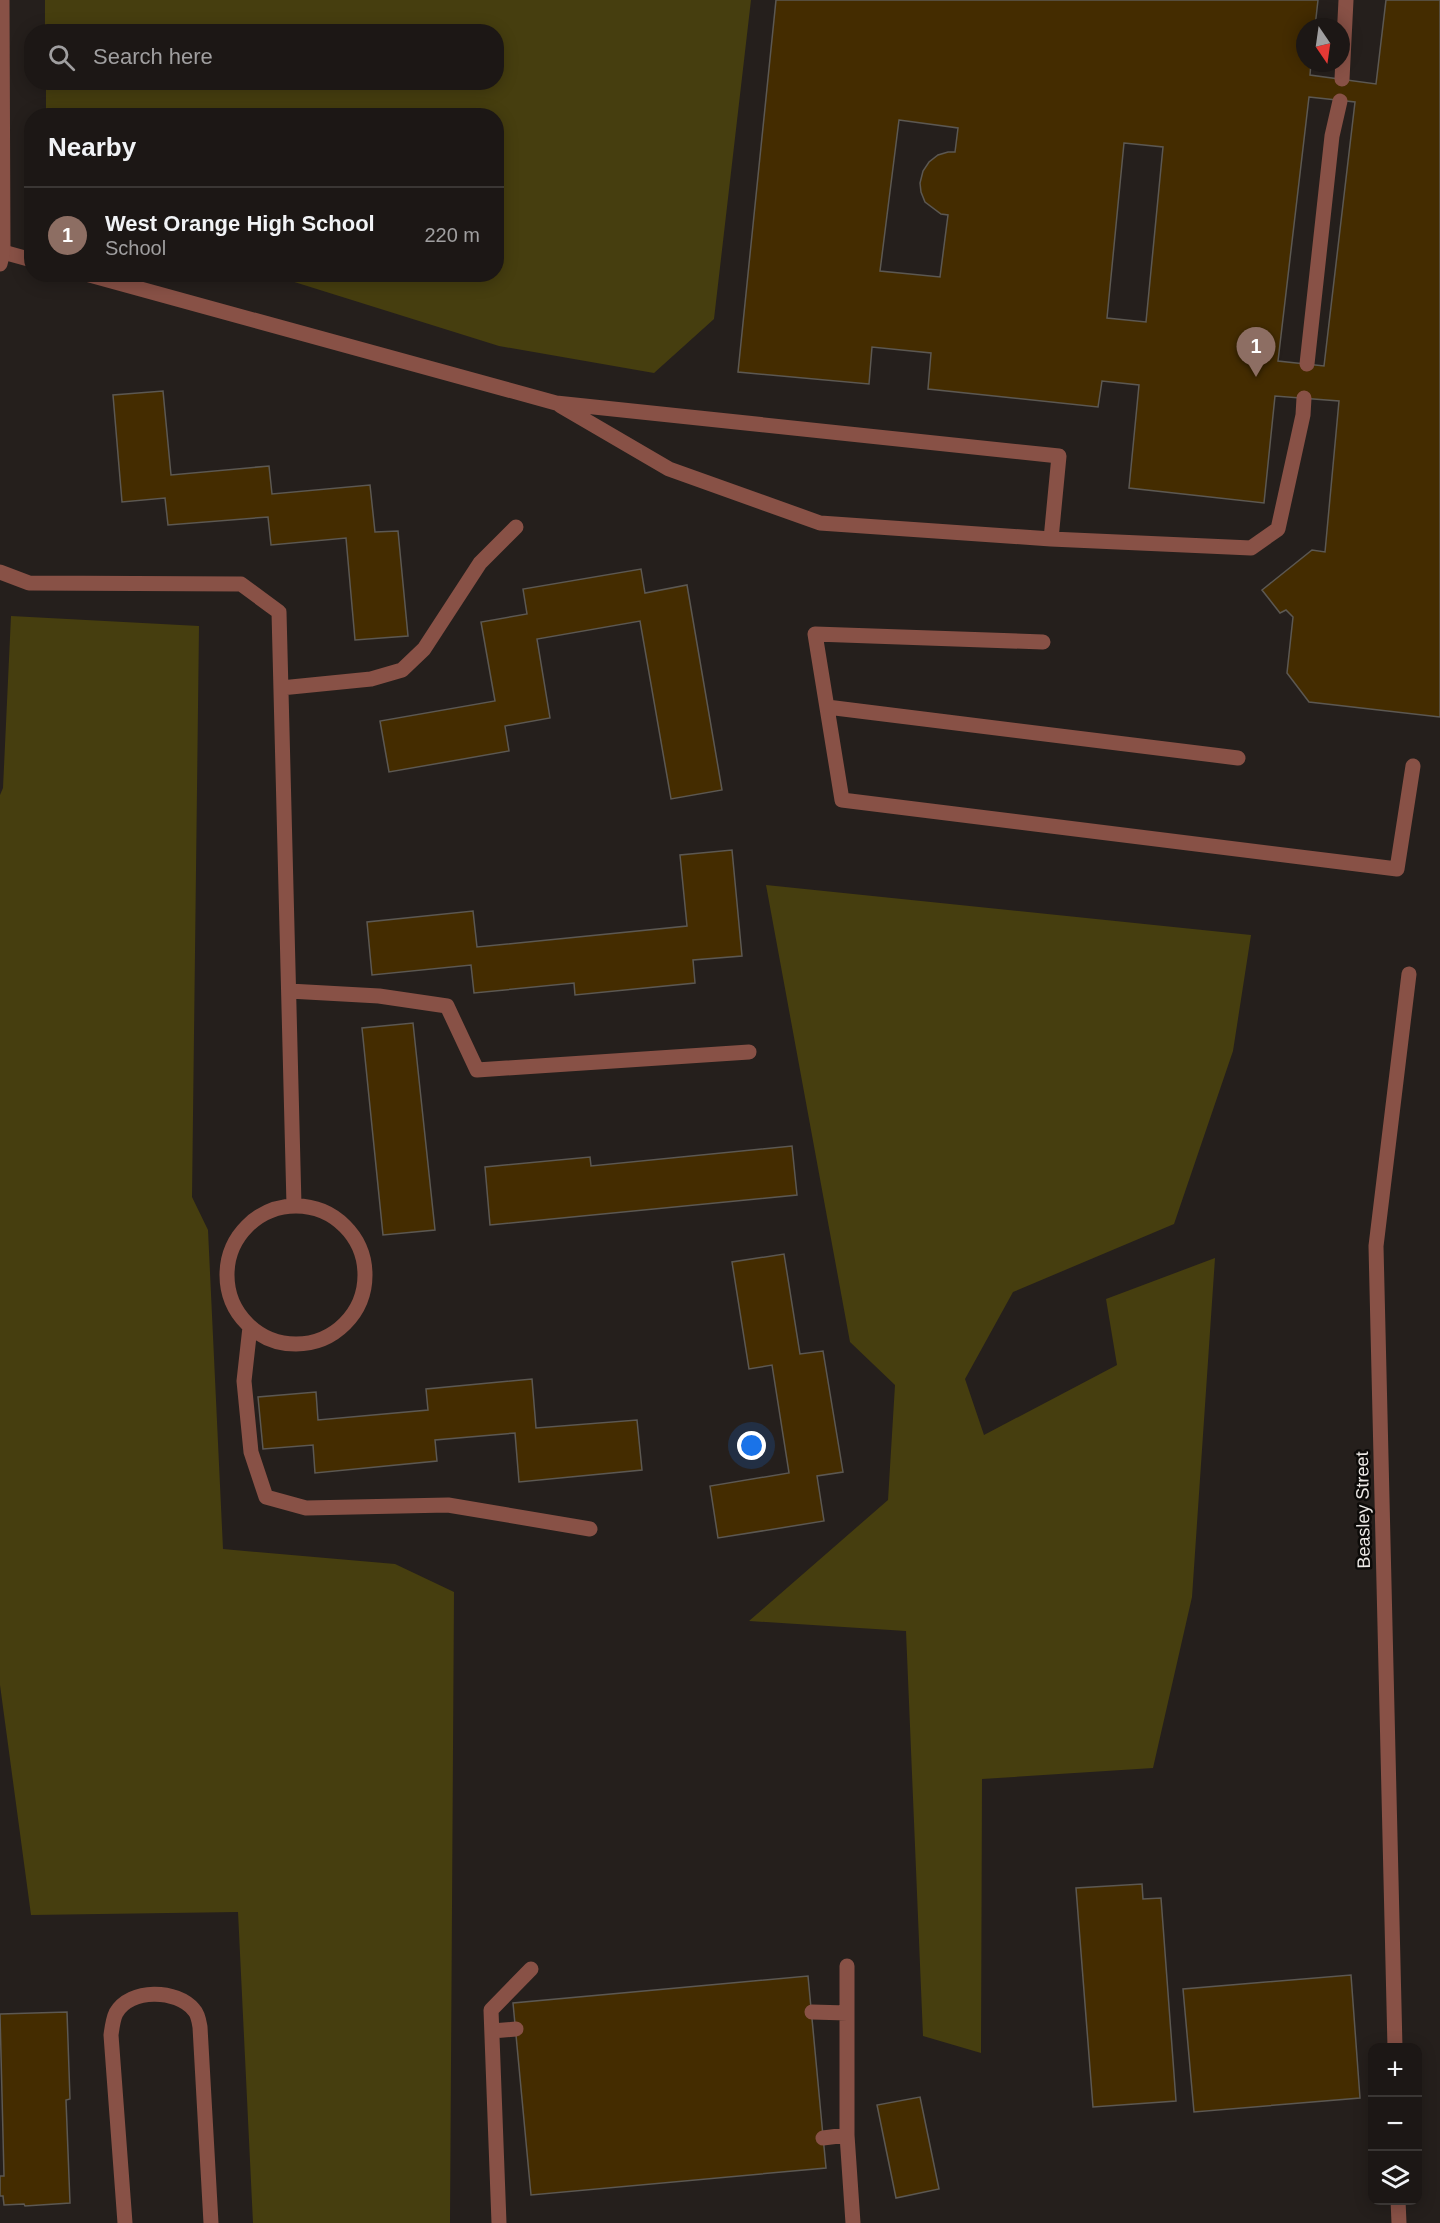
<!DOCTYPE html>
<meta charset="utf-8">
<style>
:root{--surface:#1c1715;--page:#25201e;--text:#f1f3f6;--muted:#a09fa0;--line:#3a3634;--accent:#7c3aed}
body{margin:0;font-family:Arial,sans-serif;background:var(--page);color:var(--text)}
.controls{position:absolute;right:18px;bottom:18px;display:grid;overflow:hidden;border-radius:12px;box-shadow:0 3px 15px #0003}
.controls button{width:54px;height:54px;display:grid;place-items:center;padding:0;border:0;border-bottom:2px solid var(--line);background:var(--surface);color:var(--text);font:30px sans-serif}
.compass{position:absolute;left:1296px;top:18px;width:54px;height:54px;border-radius:50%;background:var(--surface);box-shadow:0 3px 15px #0003;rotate:167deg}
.you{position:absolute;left:752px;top:1446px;width:21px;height:21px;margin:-15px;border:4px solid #fff;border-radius:50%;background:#1a73e8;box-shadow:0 0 0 9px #1a73e833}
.badge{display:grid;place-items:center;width:39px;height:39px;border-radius:50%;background:var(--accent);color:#fff;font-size:20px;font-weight:700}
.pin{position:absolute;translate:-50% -50px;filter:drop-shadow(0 2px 3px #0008)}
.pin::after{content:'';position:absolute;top:32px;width:21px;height:18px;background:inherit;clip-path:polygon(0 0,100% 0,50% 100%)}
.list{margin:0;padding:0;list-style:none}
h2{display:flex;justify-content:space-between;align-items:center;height:78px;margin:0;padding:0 24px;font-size:26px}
h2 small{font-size:20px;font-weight:400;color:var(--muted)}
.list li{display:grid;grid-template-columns:39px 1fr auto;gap:18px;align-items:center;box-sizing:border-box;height:96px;padding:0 24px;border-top:2px solid var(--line)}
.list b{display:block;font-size:22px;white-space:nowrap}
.list p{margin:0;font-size:20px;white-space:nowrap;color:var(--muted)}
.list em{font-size:20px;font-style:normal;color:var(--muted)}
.icon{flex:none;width:33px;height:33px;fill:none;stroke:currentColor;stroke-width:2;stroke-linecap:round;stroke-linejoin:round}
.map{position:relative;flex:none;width:1440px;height:2223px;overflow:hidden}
.search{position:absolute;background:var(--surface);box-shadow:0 3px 15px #0003;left:24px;top:24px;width:480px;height:66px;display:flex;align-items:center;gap:15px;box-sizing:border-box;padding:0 21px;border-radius:24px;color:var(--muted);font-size:22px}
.panel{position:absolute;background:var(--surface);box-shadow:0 3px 15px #0003;left:24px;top:108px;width:480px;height:174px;border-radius:24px}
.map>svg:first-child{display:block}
</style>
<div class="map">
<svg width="1440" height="2223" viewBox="0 0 1440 2223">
<rect width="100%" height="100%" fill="#251f1c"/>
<path fill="#463e0f" d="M 45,0 L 751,0 L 714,319 L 654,373 L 499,346 L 272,275 L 496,274 L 496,116 L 46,115 L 46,83 L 496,82 L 496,32 L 45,31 Z
M 11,616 L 199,626 L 192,1197 L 208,1230 L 223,1549 L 395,1564 L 454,1592 L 450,2223 L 253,2223 L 238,1912 L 31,1915 L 0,1685 L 0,795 L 3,788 Z
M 766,885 L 1251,935 L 1233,1051 L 1174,1224 L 1013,1292 L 965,1379 L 984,1435 L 1117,1365 L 1106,1299 L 1215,1258 L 1192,1597 L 1153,1768 L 982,1779 L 981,2053 L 923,2036 L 906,1631 L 749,1621 L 888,1500 L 895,1385 L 850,1342 Z"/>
<path fill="#442c00" stroke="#5c5852" stroke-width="1.5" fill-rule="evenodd" d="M 776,0 L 1318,0 L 1315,27 L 1305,27 L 1305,63 L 1311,63 L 1310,75 L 1376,84 L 1386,0 L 1440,0 L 1440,717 L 1309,702 L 1287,673 L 1293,617 L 1286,610 L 1280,613 L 1262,590 L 1312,550 L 1325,552 L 1339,401 L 1275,396 L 1264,503 L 1129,488 L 1139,385 L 1102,381 L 1098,407 L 928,389 L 931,353 L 872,347 L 869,384 L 738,372 ZM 1309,97 L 1355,102 L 1324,366 L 1278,361 ZM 899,120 L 958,128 L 955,152 L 948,152 L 938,155 L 929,162 L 923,171 L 920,183 L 921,192 L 925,202 L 941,214 L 948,215 L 940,277 L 880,271 ZM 1124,143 L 1163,147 L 1146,322 L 1107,318 Z
M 163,391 L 171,475 L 269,466 L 272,494 L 370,485 L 375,532 L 398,531 L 408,636 L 355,640 L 346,538 L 271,545 L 268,517 L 168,525 L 165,498 L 122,502 L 113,395 Z
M 641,569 L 645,593 L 687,585 L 722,790 L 671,799 L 640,621 L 537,639 L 550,718 L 505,726 L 509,751 L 389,772 L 380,721 L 495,701 L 481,622 L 527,614 L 523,589 Z
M 732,850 L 742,956 L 693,960 L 695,983 L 575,995 L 574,983 L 474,993 L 471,965 L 372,975 L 367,922 L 473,911 L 477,947 L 687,926 L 680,855 Z
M 413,1023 L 435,1230 L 383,1235 L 362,1028 Z
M 792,1146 L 797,1195 L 490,1225 L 485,1167 L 590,1157 L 591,1166 Z
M 784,1254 L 800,1354 L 823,1351 L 843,1472 L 817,1476 L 824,1521 L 718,1538 L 710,1486 L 789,1473 L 772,1365 L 749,1369 L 732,1262 Z
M 532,1379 L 536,1428 L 637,1420 L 642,1470 L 519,1482 L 515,1433 L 435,1440 L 437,1461 L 315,1473 L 313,1445 L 263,1449 L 258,1397 L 316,1392 L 318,1420 L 428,1410 L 426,1389 Z
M 1142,1884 L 1143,1899 L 1161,1898 L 1176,2101 L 1093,2107 L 1076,1888 Z
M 1351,1975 L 1360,2098 L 1194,2112 L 1183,1989 Z
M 808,1976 L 826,2168 L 531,2195 L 513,2003 Z
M 67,2012 L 70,2099 L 66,2100 L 70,2203 L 25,2206 L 24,2204 L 4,2205 L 3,2196 L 0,2196 L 0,2176 L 4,2176 L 0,2014 Z
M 920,2097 L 939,2189 L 896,2198 L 877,2105 Z"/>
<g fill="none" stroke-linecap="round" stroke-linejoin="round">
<path stroke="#885146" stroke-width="15" d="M 1342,79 L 1346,0
M 3,252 L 32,260
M 86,274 L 556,403 L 1059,456 L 1051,539
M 1307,364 L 1332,136 L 1340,101
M 561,406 L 669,469 L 820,523 L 1051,539 L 1251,548 L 1278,529 L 1303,415 L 1304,398
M 0,572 L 29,583 L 241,584 L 279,612 L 294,1205
M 1043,642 L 815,634 L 842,800 L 1397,869 L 1413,766
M 281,688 L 371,679 L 402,670 L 424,649 L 480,563 L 516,527
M 827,707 L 1238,758
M 289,991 L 379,996 L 447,1006 L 477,1070 L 749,1052
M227 1275a69 69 0 1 1 138 0a69 69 0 1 1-138 0Z
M 250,1327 L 244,1381 L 251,1452 L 266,1497 L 306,1508 L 448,1505 L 590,1529
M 847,1966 L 847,2135 L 853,2223
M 812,2012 L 847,2013
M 492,2031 L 516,2029
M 823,2138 L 847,2135
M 125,2223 L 111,2035 C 112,2028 113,2019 116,2013 C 130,1988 177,1989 194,2010 C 198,2014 199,2021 200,2027 L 211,2223
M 499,2223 L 491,2010 L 531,1969"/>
<path stroke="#885146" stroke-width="15" d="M 0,264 L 3,252 L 2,0
M 1395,2048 L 1376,1246 L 1409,974
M 1398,2200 L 1399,2223"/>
</g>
<g text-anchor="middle" stroke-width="5" stroke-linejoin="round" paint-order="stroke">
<g font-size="18" fill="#eeeae7" stroke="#0c0a08">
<text transform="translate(1363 1510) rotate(-91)" y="6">Beasley Street</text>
</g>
</g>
</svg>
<div class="controls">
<button>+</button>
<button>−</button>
<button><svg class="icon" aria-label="layers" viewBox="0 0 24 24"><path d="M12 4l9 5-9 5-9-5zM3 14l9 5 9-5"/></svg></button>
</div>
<svg class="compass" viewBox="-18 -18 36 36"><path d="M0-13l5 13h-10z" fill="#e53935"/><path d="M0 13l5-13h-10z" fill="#a09fa0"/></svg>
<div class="you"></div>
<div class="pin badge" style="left:1256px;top:377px;background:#8d6e63">1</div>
<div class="search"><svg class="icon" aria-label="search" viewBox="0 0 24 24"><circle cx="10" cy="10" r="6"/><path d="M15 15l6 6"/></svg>Search here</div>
<section class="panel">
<h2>Nearby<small></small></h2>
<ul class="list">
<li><span class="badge" style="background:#8d6e63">1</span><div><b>West Orange High School</b><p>School</p></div><em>220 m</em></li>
</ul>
</section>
</div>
